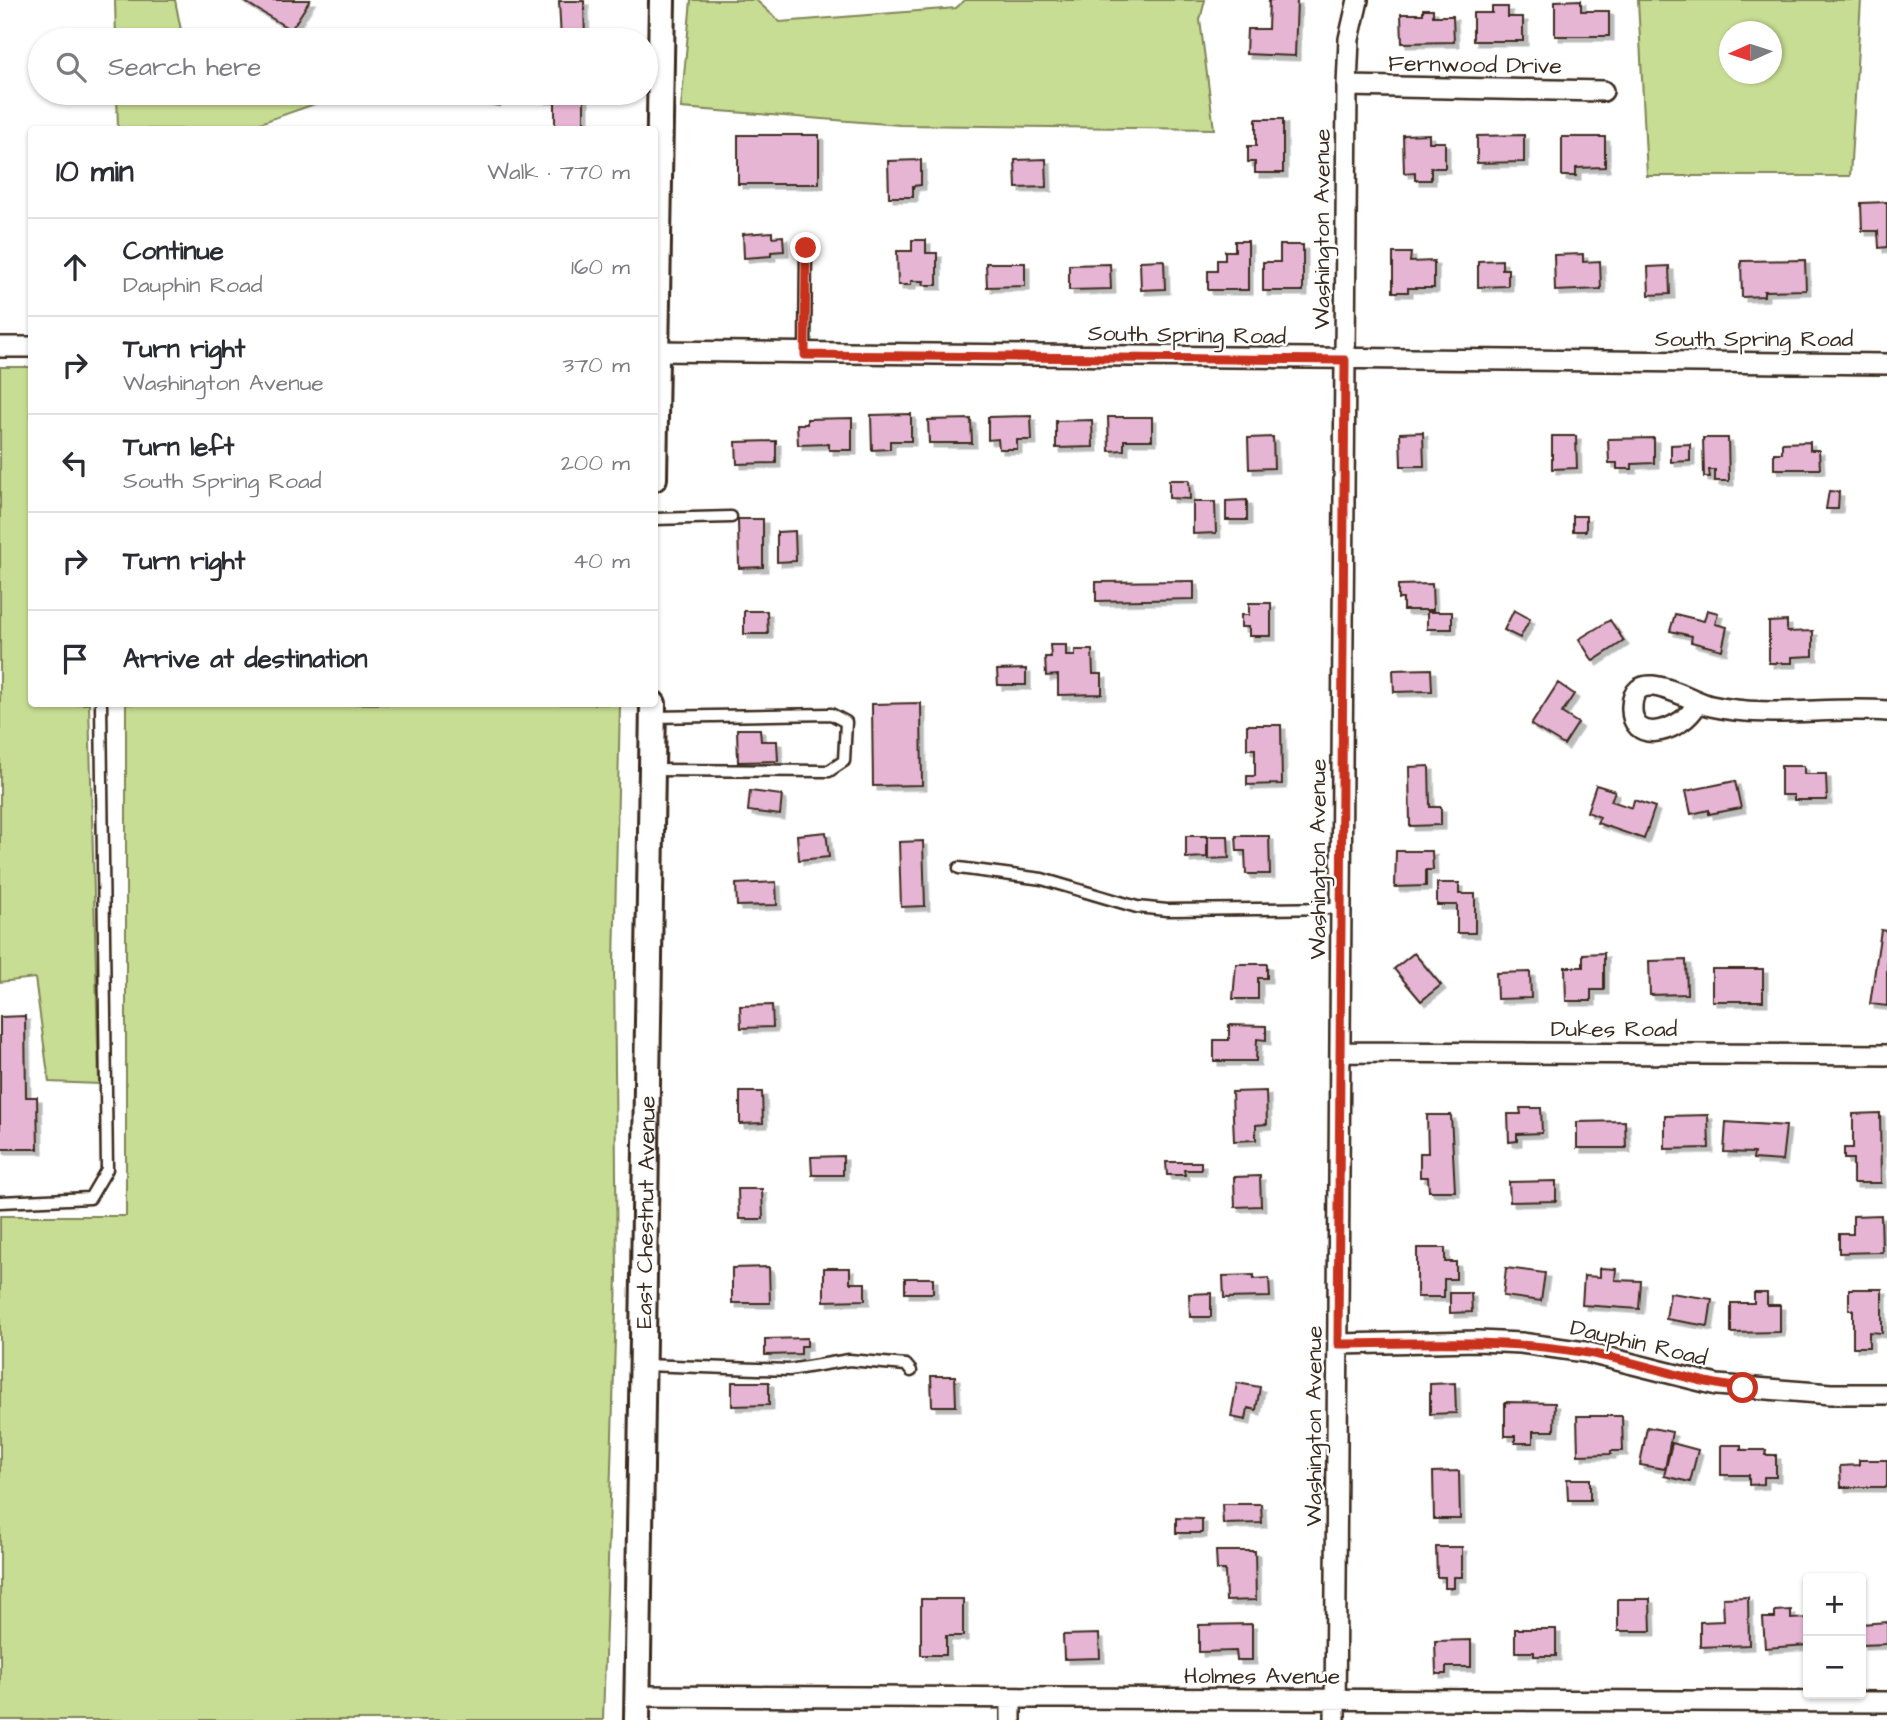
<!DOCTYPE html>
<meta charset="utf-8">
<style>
:root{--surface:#fff;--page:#f7f7f7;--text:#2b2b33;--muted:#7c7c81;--line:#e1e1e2}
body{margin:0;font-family:"Architects Daughter",sans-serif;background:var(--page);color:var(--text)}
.controls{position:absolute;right:21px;bottom:21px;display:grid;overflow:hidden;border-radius:7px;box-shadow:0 2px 5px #0004}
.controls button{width:63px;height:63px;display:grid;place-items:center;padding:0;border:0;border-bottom:2px solid var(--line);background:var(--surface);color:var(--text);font:35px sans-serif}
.compass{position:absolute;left:1719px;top:21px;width:63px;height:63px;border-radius:50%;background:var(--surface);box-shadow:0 2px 5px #0004;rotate:267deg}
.stop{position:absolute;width:21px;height:21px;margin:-16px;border:5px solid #c8321e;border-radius:50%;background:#fff}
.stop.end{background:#c8321e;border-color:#fff;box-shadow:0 2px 7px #0008}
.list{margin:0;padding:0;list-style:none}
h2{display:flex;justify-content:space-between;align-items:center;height:91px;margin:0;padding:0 28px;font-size:30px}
h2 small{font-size:23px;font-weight:400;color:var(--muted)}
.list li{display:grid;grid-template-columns:46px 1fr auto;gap:21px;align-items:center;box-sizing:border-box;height:98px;padding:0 28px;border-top:2px solid var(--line)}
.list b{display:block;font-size:26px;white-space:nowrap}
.list p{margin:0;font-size:23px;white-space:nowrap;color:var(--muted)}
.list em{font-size:23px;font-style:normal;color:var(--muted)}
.icon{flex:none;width:38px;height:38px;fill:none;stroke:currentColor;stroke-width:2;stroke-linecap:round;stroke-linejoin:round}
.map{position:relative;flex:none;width:1887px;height:1720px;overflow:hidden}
.search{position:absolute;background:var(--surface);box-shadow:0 2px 5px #0004;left:28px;top:28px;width:630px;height:77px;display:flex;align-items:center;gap:18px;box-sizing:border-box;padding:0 24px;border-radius:38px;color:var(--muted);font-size:26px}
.panel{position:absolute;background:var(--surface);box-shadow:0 2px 5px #0004;left:28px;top:126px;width:630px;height:581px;border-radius:7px}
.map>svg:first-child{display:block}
</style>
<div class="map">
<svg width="1887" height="1720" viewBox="0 0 1887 1720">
<defs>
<filter id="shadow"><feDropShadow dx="4.5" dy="4.5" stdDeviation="0" flood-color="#0004"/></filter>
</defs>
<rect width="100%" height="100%" fill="#fff"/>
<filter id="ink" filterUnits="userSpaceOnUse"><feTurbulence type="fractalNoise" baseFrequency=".0143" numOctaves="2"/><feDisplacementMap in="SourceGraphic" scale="14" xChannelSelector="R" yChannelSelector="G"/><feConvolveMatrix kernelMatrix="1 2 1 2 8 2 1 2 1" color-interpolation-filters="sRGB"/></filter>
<g filter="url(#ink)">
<path fill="#c7dd93" stroke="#818458" stroke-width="2" fill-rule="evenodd" d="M 115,0 L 175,0 L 183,40 L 116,40 Z
M 691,0 L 756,0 L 780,22 L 956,8 L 965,0 L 1205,0 L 1200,20 L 1214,129 L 900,125 L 681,108 Z
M 1638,0 L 1861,0 L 1850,176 L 1647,176 ZM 1730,32 L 1772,32 L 1772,74 L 1730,74 Z
M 117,93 L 346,93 L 243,129 L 118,129 Z
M 416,93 L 499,93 L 500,106 Z
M 0,367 L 31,367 L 32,704 L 89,704 L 99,1084 L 49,1082 L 35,978 L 0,982 Z
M 126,704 L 620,704 L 614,964 L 617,1277 L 603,1720 L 0,1720 L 0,1216 L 126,1216 Z"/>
<path fill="#e7b5d4" stroke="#3b2a1e" stroke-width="2" filter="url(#shadow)" d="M 242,0 L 310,0 L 291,30 Z
M 1269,0 L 1297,0 L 1295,56 L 1246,54 L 1247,29 L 1268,29 Z
M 1581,0 L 1581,11 L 1609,11 L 1609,36 L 1555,36 L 1555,1 Z
M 559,1 L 584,1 L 585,40 L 561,40 Z
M 1492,7 L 1508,7 L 1508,17 L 1523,17 L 1523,41 L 1473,41 L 1473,13 L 1492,13 Z
M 1423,9 L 1433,9 L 1433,16 L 1453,16 L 1454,42 L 1402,43 L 1401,14 L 1423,14 Z
M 542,93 L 584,93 L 584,130 L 555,130 L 555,99 L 542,99 Z
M 1256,119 L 1283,119 L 1283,173 L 1255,173 L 1255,162 L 1248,162 L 1248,146 L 1256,146 Z
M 1429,134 L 1429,142 L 1445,142 L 1445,168 L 1431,168 L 1431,180 L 1415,180 L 1415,172 L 1404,173 L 1403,135 Z
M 738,135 L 819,135 L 819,184 L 738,184 Z
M 1524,135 L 1524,162 L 1477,163 L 1477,136 Z
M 1562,137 L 1605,137 L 1605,167 L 1576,168 L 1576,176 L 1562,176 Z
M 1046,159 L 1047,187 L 1016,188 L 1015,160 Z
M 921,160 L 921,185 L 913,186 L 913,197 L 889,197 L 888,161 Z
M 1887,202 L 1887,247 L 1879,248 L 1878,231 L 1862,231 L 1861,203 Z
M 772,232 L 772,237 L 783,236 L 784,251 L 771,252 L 771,256 L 744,258 L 743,234 Z
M 912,240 L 926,240 L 926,253 L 937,253 L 937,285 L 923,285 L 924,281 L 911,281 L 911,285 L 898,285 L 897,251 L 912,251 Z
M 1235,241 L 1248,241 L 1248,290 L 1208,290 L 1208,271 L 1217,271 L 1217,260 L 1225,260 L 1225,251 L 1235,251 Z
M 1280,245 L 1303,245 L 1303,291 L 1263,291 L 1263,262 L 1280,262 Z
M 1393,253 L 1411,253 L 1410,262 L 1434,261 L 1434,288 L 1408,288 L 1408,292 L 1393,292 Z
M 1583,254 L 1583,262 L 1600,261 L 1601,289 L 1555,291 L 1554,255 Z
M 1164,260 L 1165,289 L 1141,290 L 1140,261 Z
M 1502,260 L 1502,269 L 1508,269 L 1508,286 L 1478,287 L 1478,261 Z
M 1805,260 L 1806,290 L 1764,291 L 1764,296 L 1742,297 L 1741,261 Z
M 986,263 L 1025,263 L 1025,286 L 987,287 Z
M 1110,264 L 1111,289 L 1069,290 L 1069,265 Z
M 1669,266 L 1670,294 L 1649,295 L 1648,267 Z
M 911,414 L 911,441 L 890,441 L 890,449 L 872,450 L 871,415 Z
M 1031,416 L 1032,440 L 1017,440 L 1017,449 L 999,449 L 998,439 L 988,440 L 988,417 Z
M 1108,417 L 1152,417 L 1152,440 L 1124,440 L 1124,450 L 1109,451 Z
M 852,418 L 852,450 L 829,450 L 829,444 L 798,445 L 797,424 L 807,424 L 807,419 Z
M 971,419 L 972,443 L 929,443 L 928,420 Z
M 1092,420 L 1093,447 L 1056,448 L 1056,421 Z
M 1423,432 L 1424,466 L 1401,466 L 1400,433 Z
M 1552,436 L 1576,436 L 1577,468 L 1552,469 Z
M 1273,437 L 1274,468 L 1249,469 L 1248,438 Z
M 1654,438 L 1654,463 L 1632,464 L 1632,469 L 1617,469 L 1617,463 L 1609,463 L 1608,439 Z
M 1703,438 L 1728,438 L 1729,481 L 1715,481 L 1715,470 L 1709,470 L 1710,477 L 1704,477 Z
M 776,441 L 776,463 L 737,464 L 736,442 Z
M 1810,442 L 1810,450 L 1819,450 L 1820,469 L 1774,469 L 1774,453 L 1782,453 L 1782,443 Z
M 1690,444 L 1690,461 L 1671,462 L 1671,445 Z
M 1169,480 L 1189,480 L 1190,499 L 1169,498 Z
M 1829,491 L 1839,492 L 1838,509 L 1826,509 Z
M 1247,500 L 1247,520 L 1226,520 L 1226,501 Z
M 1193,502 L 1215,502 L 1216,533 L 1193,534 Z
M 1573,516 L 1586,516 L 1586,531 L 1573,531 Z
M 738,519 L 763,519 L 763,567 L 739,568 Z
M 795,531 L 796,561 L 777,562 L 777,532 Z
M 1194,581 L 1194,599 L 1096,601 L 1096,582 Z
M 1432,584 L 1433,610 L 1403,610 L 1403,599 L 1398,599 L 1398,585 Z
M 1249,603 L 1271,603 L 1271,636 L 1249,636 L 1249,627 L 1241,627 L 1241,615 L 1249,615 Z
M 1514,610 L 1530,619 L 1520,638 L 1504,630 Z
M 1707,610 L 1718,613 L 1715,624 L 1727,627 L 1722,650 L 1691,642 L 1692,636 L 1670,631 L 1675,614 L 1704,621 Z
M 744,611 L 767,611 L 768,634 L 744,634 Z
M 1427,612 L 1452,612 L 1452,629 L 1427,629 Z
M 1610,620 L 1624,641 L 1593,661 L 1579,639 Z
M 1787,621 L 1787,632 L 1813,631 L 1813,656 L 1792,657 L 1792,663 L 1769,663 L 1769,622 Z
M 1050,645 L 1066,645 L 1066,656 L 1075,656 L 1075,650 L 1092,650 L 1093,674 L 1102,674 L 1102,694 L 1058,695 L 1058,675 L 1046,676 L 1045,657 L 1051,657 Z
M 1026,669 L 1026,685 L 998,685 L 997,670 Z
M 1431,669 L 1432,691 L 1394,692 L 1393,670 Z
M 1558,683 L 1574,694 L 1562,713 L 1578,723 L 1564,745 L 1531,725 Z
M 921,703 L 922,785 L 873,786 L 872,704 Z
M 1247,725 L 1281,725 L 1282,784 L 1247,785 L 1247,776 L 1255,776 L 1255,749 L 1247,749 Z
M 737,729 L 760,729 L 761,741 L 777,741 L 778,761 L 738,762 Z
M 1429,766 L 1430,807 L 1441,807 L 1441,825 L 1410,826 L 1409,767 Z
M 1781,766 L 1804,766 L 1804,774 L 1826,774 L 1827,800 L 1794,800 L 1794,795 L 1781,795 Z
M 1735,781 L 1741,808 L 1709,814 L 1709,810 L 1691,814 L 1686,791 Z
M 1596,785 L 1615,791 L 1611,801 L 1632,808 L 1634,800 L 1655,807 L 1644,839 L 1597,823 L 1600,817 L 1587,812 Z
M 750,791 L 782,795 L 780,815 L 748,811 Z
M 826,832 L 829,857 L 799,860 L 797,835 Z
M 1186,836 L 1207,836 L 1207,857 L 1186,858 Z
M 1208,836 L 1228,836 L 1229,858 L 1208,859 Z
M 1236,836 L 1269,836 L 1270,874 L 1246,874 L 1245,851 L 1237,851 Z
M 923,841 L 925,906 L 901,907 L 899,842 Z
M 1396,851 L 1432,851 L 1433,870 L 1426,870 L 1426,886 L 1395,887 Z
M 776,882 L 777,905 L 737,906 L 736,884 Z
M 1437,883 L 1459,883 L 1459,894 L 1475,894 L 1475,933 L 1457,933 L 1457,905 L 1437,905 Z
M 1881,930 L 1887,931 L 1887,1006 L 1870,1004 Z
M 1414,953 L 1441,985 L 1421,1001 L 1394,969 Z
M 1604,953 L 1604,990 L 1591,990 L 1591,1001 L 1566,1001 L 1565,967 L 1583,967 L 1583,954 Z
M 1686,960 L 1687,994 L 1650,995 L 1649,961 Z
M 1236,964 L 1267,964 L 1267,978 L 1258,978 L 1258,999 L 1233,999 Z
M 1712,969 L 1763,969 L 1763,1001 L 1712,1001 Z
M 1530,972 L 1531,998 L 1497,999 L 1496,973 Z
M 772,1005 L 773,1027 L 741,1028 L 740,1006 Z
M 25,1016 L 26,1097 L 37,1097 L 38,1149 L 0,1149 L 0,1017 Z
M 1229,1025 L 1266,1026 L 1266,1040 L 1257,1039 L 1256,1061 L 1214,1061 L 1214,1040 L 1229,1040 Z
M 1266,1091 L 1267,1124 L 1256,1125 L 1256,1140 L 1234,1141 L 1232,1092 Z
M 740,1092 L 762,1092 L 763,1123 L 740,1124 Z
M 1520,1108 L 1541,1108 L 1542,1133 L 1517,1134 L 1517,1141 L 1509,1142 L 1508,1114 L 1521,1114 Z
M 1880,1113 L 1881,1183 L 1853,1183 L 1853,1159 L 1844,1159 L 1844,1148 L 1853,1148 L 1853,1114 Z
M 1427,1115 L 1451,1115 L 1455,1191 L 1429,1191 L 1428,1177 L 1420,1177 L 1420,1153 L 1428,1153 Z
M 1708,1115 L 1709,1148 L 1665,1149 L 1665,1116 Z
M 1625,1121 L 1626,1148 L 1577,1148 L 1577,1122 Z
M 1726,1122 L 1786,1126 L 1782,1161 L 1753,1159 L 1754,1153 L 1724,1152 Z
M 843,1156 L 843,1175 L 812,1175 L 811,1157 Z
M 1166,1162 L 1201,1162 L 1201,1170 L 1184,1170 L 1185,1175 L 1167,1175 Z
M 1260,1176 L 1261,1206 L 1235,1207 L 1234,1177 Z
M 1556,1181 L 1556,1201 L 1510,1202 L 1509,1182 Z
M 738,1189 L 762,1189 L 763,1219 L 739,1219 Z
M 1881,1215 L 1882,1252 L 1839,1253 L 1839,1234 L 1853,1234 L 1853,1216 Z
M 1417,1248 L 1445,1248 L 1445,1262 L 1456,1262 L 1456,1279 L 1444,1279 L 1444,1297 L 1417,1297 Z
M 769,1267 L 770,1303 L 732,1303 L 732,1268 Z
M 824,1268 L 850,1268 L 850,1283 L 865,1283 L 865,1300 L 824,1301 Z
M 1506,1268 L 1545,1273 L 1541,1301 L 1503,1296 Z
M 1600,1268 L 1616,1269 L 1615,1280 L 1641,1281 L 1639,1309 L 1582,1305 L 1584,1276 L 1600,1277 Z
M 1254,1275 L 1254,1279 L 1269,1278 L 1270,1297 L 1224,1298 L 1223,1276 Z
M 905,1278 L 933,1278 L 933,1293 L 905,1293 Z
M 1849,1289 L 1882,1289 L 1882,1333 L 1869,1332 L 1869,1347 L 1853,1347 L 1853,1310 L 1849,1310 Z
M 1211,1293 L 1211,1317 L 1190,1317 L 1189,1294 Z
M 1450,1293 L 1471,1293 L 1472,1312 L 1450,1313 Z
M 1670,1293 L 1712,1299 L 1708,1326 L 1666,1319 Z
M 1754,1293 L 1767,1293 L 1767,1305 L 1780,1305 L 1780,1332 L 1731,1333 L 1731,1303 L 1754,1303 Z
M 807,1338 L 807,1346 L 801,1346 L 801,1354 L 765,1355 L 765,1339 Z
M 931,1376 L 955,1376 L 956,1406 L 932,1406 Z
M 732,1382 L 769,1382 L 769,1405 L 732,1406 Z
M 1237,1383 L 1260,1387 L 1256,1410 L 1248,1408 L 1246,1420 L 1231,1417 Z
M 1455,1383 L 1456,1413 L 1430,1414 L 1430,1384 Z
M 1505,1402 L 1555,1403 L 1554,1431 L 1533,1431 L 1533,1443 L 1515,1443 L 1515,1436 L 1505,1436 Z
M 1577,1416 L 1622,1416 L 1623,1451 L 1611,1451 L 1611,1454 L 1578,1455 Z
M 1647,1427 L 1672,1432 L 1665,1469 L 1640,1465 Z
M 1672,1443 L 1698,1450 L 1690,1482 L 1664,1476 Z
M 1721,1445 L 1741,1445 L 1741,1450 L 1766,1450 L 1765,1455 L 1776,1455 L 1776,1477 L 1764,1477 L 1764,1484 L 1749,1485 L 1749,1475 L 1721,1475 Z
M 1859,1460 L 1887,1460 L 1887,1487 L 1841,1487 L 1840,1466 L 1859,1465 Z
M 1459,1471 L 1460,1519 L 1434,1519 L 1433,1472 Z
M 1567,1479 L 1590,1479 L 1590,1500 L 1568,1500 Z
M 1222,1504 L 1261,1504 L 1262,1523 L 1223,1524 Z
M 1176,1518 L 1202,1519 L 1202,1533 L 1176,1533 Z
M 1436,1547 L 1462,1547 L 1462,1577 L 1454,1577 L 1454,1588 L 1445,1588 L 1445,1577 L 1437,1577 Z
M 1216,1551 L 1255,1551 L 1256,1600 L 1226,1601 L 1225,1570 L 1217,1570 Z
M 1748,1597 L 1749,1645 L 1700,1647 L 1700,1622 L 1724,1621 L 1723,1598 Z
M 921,1599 L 963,1599 L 963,1636 L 946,1636 L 946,1655 L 921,1655 Z
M 1618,1599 L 1650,1599 L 1651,1631 L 1618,1631 Z
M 1791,1610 L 1791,1619 L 1807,1618 L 1808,1645 L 1765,1648 L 1763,1618 L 1775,1618 L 1775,1611 Z
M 1887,1622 L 1887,1644 L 1861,1645 L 1861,1624 Z
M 1252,1624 L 1252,1660 L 1237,1660 L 1236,1651 L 1199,1652 L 1199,1625 Z
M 1515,1629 L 1556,1629 L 1556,1656 L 1534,1656 L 1534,1652 L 1515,1652 Z
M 1099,1634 L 1100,1658 L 1064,1659 L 1063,1635 Z
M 1471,1640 L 1471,1667 L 1446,1667 L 1446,1674 L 1436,1674 L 1435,1641 Z"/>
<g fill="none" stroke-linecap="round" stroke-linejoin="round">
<g stroke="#3b2a1e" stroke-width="15">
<path id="service" d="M 805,354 L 806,249
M 654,519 L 731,517
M 653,770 L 829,771 L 844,761 L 846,722 L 831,714 L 653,717
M 959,868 L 1042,879 L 1137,907 L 1167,910 L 1341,908
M 0,1202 L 90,1198 L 107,1169 L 101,704
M 644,1365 L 789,1370 L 849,1360 L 906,1365 L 911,1371"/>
</g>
<g stroke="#3b2a1e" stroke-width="24">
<path id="minor" d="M 1347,86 L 1603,91
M 0,347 L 32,347
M 654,351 L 1887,364
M 1693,710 C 1677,732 1630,746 1632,706 C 1634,663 1691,702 1711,706 C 1769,719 1829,706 1887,711
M 1340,1052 L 1887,1055
M 1338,1344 L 1478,1341 L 1521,1343 L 1585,1352 L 1717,1385 L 1831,1394 L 1887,1394
M 638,1696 L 1887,1702
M 1011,1720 L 1011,1698
M 1335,1720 L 1347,86 L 1349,39 L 1358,0"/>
</g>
<g stroke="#3b2a1e" stroke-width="30">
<g id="tertiary">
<path d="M 654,478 L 662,0"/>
<path id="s1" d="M 637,1720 L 653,704"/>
</g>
</g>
<use href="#service" stroke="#fff" stroke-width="10"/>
<use href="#minor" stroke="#fff" stroke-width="19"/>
<use href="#tertiary" stroke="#fff" stroke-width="24"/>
</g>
</g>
<g fill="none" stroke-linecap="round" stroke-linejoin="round" filter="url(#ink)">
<path stroke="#c8321e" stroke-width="9" d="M 806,248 L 805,355 L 1345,360 L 1338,1344 C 1420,1343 1501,1339 1582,1352 C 1636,1360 1688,1382 1743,1388"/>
</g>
<g text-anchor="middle" stroke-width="5" stroke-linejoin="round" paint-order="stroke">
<g font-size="23" fill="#3b2a1e" stroke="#fff">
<text transform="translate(1475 64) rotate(1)" y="8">Fernwood Drive</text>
<text transform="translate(1321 229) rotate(-90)" y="8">Washington Avenue</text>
<text transform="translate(1187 334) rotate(1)" y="8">South Spring Road</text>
<text x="1754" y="346">South Spring Road</text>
<text transform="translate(1317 859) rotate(-90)" y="8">Washington Avenue</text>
<text x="1614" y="1036">Dukes Road</text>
<text dy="8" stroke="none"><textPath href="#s1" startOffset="508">East Chestnut Avenue</textPath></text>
<text transform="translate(1639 1342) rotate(13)" y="8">Dauphin Road</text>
<text transform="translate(1313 1426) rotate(-90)" y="8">Washington Avenue</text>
<text x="1262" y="1683">Holmes Avenue</text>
</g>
</g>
</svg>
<div class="controls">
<button>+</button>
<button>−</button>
</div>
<svg class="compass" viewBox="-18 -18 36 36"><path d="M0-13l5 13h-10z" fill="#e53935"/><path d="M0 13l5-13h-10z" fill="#7c7c81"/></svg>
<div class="stop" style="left:1743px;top:1388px"></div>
<div class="stop end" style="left:806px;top:248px"></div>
<div class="search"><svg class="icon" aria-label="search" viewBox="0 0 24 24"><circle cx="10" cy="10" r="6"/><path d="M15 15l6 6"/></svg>Search here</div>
<section class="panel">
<h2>10 min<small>Walk · 770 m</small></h2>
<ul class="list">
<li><svg class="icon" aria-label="ahead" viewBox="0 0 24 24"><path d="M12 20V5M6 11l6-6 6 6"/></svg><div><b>Continue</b><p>Dauphin Road</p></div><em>160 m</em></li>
<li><svg class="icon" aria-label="right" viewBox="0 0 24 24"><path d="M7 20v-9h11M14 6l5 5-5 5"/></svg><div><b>Turn right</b><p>Washington Avenue</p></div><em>370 m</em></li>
<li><svg class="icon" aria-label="left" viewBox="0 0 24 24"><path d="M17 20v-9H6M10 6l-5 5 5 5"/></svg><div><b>Turn left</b><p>South Spring Road</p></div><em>200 m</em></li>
<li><svg class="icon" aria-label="right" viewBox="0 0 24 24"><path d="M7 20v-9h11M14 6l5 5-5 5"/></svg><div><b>Turn right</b></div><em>40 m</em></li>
<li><svg class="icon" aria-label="arrive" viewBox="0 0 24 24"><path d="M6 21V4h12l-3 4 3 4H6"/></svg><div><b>Arrive at destination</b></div></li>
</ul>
</section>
</div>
